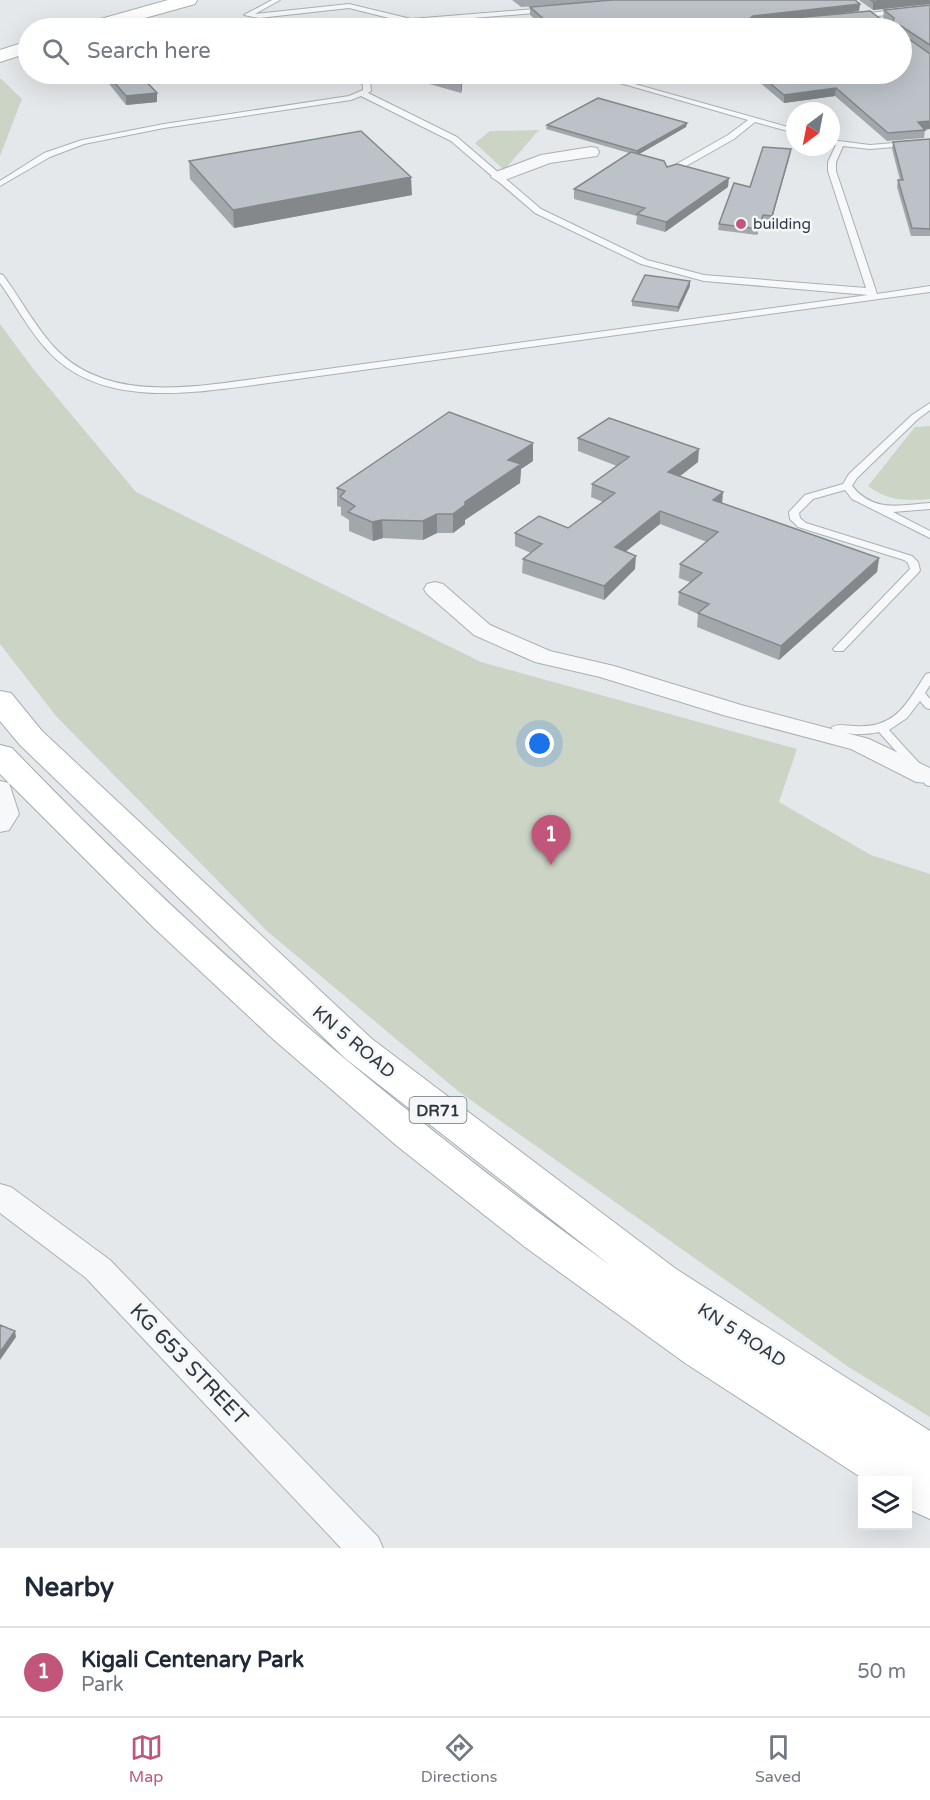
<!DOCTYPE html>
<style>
:root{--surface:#fff;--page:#f6f6f7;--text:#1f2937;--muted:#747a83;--line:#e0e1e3;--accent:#c2567a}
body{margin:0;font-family:"Varela Round",sans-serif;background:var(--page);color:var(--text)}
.controls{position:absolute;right:18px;bottom:18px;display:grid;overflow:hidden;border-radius:0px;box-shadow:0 6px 24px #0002}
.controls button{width:54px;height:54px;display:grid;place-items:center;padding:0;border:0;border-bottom:2px solid var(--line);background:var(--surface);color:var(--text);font:30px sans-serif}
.compass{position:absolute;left:786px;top:102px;width:54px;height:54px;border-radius:50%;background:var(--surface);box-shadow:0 6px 24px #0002;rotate:212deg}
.you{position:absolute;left:540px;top:744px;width:21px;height:21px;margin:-15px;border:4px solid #fff;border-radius:50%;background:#1a73e8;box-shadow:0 0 0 9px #1a73e833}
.badge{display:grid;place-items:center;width:39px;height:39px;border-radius:50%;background:var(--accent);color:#fff;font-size:20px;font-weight:700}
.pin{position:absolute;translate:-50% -50px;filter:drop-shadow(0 2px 3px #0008)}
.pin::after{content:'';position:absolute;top:32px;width:21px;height:18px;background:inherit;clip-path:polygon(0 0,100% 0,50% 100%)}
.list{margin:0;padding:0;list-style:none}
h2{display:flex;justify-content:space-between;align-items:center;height:78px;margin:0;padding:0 24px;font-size:26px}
h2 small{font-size:20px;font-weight:400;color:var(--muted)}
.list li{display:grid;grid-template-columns:39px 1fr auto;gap:18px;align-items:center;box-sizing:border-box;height:90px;padding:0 24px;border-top:2px solid var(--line)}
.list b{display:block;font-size:22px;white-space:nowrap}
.list p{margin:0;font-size:20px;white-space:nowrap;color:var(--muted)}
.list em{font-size:20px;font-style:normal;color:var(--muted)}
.icon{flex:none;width:33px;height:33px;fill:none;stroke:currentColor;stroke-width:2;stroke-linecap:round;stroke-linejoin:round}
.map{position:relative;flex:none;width:930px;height:1548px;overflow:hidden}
.search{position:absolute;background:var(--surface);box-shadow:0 6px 24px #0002;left:18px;right:18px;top:18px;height:66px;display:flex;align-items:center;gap:15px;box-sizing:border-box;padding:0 21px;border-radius:33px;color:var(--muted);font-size:22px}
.sheet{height:168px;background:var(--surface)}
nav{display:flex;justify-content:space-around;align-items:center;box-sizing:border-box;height:84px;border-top:2px solid var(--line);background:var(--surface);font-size:16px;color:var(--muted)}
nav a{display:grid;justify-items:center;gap:3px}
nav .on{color:var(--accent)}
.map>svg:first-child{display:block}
</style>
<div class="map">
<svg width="930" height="1548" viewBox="0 0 930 1548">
<rect width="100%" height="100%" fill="#e4e8ea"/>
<path fill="#ccd4c6" d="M 0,78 L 22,99 L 0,156 Z
M 539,130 L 504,170 L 475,143 L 490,131 Z
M 0,324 L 34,370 L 136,492 L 481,662 L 797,749 L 779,802 L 871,855 L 930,874 L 930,1417 L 850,1368 L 458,1091 L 267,931 L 56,716 L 0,644 Z
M 930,426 L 930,499 C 905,501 888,501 868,486 L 915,427 Z"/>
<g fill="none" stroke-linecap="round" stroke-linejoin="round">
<g stroke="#a9b0b4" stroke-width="2">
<path id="service" d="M 272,0 L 280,0 L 255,14 L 349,4 L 411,19 L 547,8 L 550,10 L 547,12 L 423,22 L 440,27 L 441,28 L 432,28 L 411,23 L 366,28 L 369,26 L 401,21 L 349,8 L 259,18 L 244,15 Z
M 930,6 L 930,10 L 860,18 L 857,16 L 860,14 Z
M 350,74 L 358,74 L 370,82 L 371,91 L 368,93 L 457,137 L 541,209 L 647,260 L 704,275 L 866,288 L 828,171 L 828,162 L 836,145 L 831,144 L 831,140 L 870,145 L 930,140 L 930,144 L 870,149 L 843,146 L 836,162 L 836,171 L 877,294 L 930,286 L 930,292 L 261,384 C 191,393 101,409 48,351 C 29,331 16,305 0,283 L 0,274 L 3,275 C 20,298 34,325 53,346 C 105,404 193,387 261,378 L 868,295 L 704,281 L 641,264 L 535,213 L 451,141 L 361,96 L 351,100 L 164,128 L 84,144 L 50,157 L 0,186 L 0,181 L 44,153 L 82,140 L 164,124 L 349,96 L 363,90 L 363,85 Z
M 589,74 L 599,74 L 795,129 L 795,133 L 755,122 L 734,139 L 672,174 L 666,174 L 666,170 L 728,135 L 748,120 Z
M 930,403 L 930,410 L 918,419 L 857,478 L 852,486 C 874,513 899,505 930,503 L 930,509 L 893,512 L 930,531 L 930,538 L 852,499 L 845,490 L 813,499 L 799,513 L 800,518 L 806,523 L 912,556 L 918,562 L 920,570 L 919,572 L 843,651 L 835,651 L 833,649 L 835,647 L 910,569 L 908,563 L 904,560 L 798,527 L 790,519 L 789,512 L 805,495 L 843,484 L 849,474 L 912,415 Z
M 930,673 L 930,685 L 925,693 L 930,699 L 930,709 L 926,708 L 920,701 L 907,718 L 889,730 L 930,775 L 930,786 L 926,785 L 879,732 C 865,735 842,736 831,728 C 837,723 846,726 854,726 C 896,729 906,704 926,674 Z"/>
</g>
<g stroke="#a9b0b4" stroke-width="2">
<path id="minor" d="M 591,147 L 597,148 L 599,152 L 597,156 L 550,163 L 499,182 L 491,177 L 493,173 L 541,155 Z
M 435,582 L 443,584 L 490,625 L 550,651 L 614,666 L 741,705 L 869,739 L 930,768 L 930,783 L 916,782 L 851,749 L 723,715 L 600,677 L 535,662 L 474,635 L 427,594 L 424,589 L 427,584 Z
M 0,781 L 9,783 L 19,814 L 9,830 L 0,832 Z
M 0,1184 L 11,1187 L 110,1260 L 378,1537 L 383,1548 L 341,1548 L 86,1278 L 0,1213 Z"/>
</g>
<g stroke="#a9b0b4" stroke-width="2">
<path id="secondary" d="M 168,0 L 197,0 L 195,4 L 109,28 L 80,28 L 83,24 Z
M 28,41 L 28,53 L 0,62 L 0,50 Z"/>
</g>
<g stroke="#a4aeb5" stroke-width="2">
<path id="primary" d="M 0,691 L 11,693 L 42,731 L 372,1039 L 676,1269 L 930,1431 L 930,1519 L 908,1509 L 908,1480 L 865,1480 L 685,1363 L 525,1247 L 397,1146 L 273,1039 L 153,927 L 0,774 L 0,745 L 12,748 C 195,939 397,1111 611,1266 L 346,1059 L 20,745 L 0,721 Z"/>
</g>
<use href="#service" fill="#f6f8f9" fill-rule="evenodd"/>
<use href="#minor" fill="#f6f8f9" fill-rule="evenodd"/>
<use href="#secondary" fill="#fff" fill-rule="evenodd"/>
<use href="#primary" fill="#fff" fill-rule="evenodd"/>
</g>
<path fill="#a2a7ab" d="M 512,0 L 855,0 L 860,4 L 859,11 L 817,16 L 888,22 L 883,18 L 884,10 L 930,5 L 930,129 L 925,130 L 924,138 L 887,141 L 835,96 L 784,103 L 752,76 L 690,84 L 683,78 L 675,79 L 669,74 L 902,74 L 902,28 L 545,28 L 530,15 L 530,7 L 564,4 L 521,7 Z
M 859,0 L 930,0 L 930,4 L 873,10 Z
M 101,74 L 139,74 L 157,93 L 157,102 L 126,105 Z
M 394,74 L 456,74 L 462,78 L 462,89 L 461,93 Z
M 687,123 L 686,127 L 639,154 L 667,167 L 728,187 L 665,232 L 636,224 L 637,216 L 574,199 L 574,189 L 629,153 L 546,129 L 547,125 Z
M 930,139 L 930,236 L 911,236 L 897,187 L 898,180 L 900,180 L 892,149 L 893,142 Z
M 790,155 L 771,222 L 762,221 L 757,235 L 718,230 L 719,224 L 750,187 Z
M 189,161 L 412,195 L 234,228 L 190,179 Z
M 690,286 L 678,312 L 632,306 L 632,301 Z
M 578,438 L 698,462 L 679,477 L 722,504 L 879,558 L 877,572 L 779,660 L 697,627 L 698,614 L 678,605 L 679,592 L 690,582 L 679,578 L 680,564 L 707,542 L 660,524 L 625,552 L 635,569 L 604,600 L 522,573 L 523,559 L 531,553 L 515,546 L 515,533 L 568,528 L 603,502 L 591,497 L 592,484 L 617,466 L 578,451 Z
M 533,461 L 521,469 L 520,483 L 465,520 L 465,524 L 453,533 L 437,533 L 423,540 L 383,538 L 373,541 L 349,531 L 349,520 L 341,515 L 341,507 L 337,506 L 337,488 Z"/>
<path fill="#84888b" d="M 892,0 L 930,0 L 930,4 L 873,10 L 873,2 Z
M 860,4 L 859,11 L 753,24 L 748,20 L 753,16 Z
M 676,74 L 683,74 L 683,78 L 675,79 Z
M 711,74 L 752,74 L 752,76 L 690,84 L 691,76 Z
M 462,78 L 462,89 L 461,93 L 461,82 Z
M 836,88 L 835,96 L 784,103 L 784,95 Z
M 157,93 L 157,102 L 126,105 L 126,96 Z
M 930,121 L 930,129 L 917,130 L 918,122 Z
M 687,123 L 686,127 L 636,156 L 637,151 Z
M 791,149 L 790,155 L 771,222 L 772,216 Z
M 411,177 L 412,195 L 234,228 L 233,210 Z
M 729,178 L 728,187 L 665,232 L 666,222 Z
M 763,215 L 762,221 L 757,235 L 758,229 Z
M 690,281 L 690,286 L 678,312 L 678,307 Z
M 533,443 L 533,461 L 521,469 L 520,483 L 465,520 L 465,524 L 453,533 L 453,514 L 508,460 Z
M 699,449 L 698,462 L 667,486 L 668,472 Z
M 723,492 L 722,505 L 713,500 Z
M 660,511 L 660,524 L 614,561 L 615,547 Z
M 437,514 L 437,533 L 423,540 L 423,521 Z
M 382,520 L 383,538 L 373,541 L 372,522 Z
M 636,556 L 635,569 L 604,600 L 604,586 Z
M 879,558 L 877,572 L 779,660 L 781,646 Z
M 15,1331 L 16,1337 L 0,1360 L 0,1352 Z"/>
<path fill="#bcc2c7" stroke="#84888b" stroke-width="1.5" d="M 612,0 L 855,0 L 860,4 L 753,16 L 748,20 L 751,22 L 870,11 L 885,22 L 893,22 L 894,18 L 884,10 L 930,5 L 930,45 L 901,26 L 901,28 L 554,28 L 530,7 Z
M 871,0 L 892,0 L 873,2 Z
M 902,31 L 902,34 L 930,54 L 930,121 L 918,122 L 925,130 L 888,133 L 836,88 L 784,95 L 759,74 L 902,74 Z
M 107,74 L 139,74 L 157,93 L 126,96 Z
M 432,74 L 456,74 L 462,78 L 461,82 Z
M 688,74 L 711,74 L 691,76 Z
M 598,98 L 687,123 L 637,151 L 547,125 Z
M 361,131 L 411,177 L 233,210 L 189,161 Z
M 930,139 L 930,229 L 912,228 L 898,180 L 903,180 L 893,142 Z
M 763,147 L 791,149 L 772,216 L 763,215 L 758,229 L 719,224 L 734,183 L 750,187 Z
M 631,152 L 664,161 L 667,167 L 677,164 L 729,178 L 666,222 L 637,214 L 645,208 L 574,189 Z
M 645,275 L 690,281 L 678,307 L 632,301 Z
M 449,412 L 533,443 L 508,460 L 521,464 L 465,502 L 465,505 L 453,514 L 437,514 L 423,521 L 382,520 L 372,522 L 348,512 L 355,506 L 340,497 L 345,491 L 337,488 Z
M 609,418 L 699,449 L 668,472 L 723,492 L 713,500 L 879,558 L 781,646 L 698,613 L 709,604 L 679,592 L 702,573 L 680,564 L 718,532 L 660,511 L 615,547 L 636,556 L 604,586 L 523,559 L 542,544 L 515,533 L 539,516 L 568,528 L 615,493 L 592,484 L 629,457 L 578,438 Z
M 0,1325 L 15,1331 L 0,1352 Z"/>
<circle fill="#c2567a" stroke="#f4f6f8" stroke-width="2" cx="741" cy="224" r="6"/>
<g text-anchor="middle" stroke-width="5" stroke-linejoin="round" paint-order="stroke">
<g font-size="15" fill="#2d3841" stroke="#f4f6f8" text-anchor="start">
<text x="753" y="229">building</text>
</g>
<rect fill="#f4f6f8" stroke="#697178" stroke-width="1.5" x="409.5" y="1097" width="57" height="26" rx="4.5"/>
<g font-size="16" font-weight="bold" fill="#2d3841">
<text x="438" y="1116">DR71</text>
</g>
<g font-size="18" fill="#2d3841" stroke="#f4f6f8">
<text transform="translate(354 1042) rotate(40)" y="6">KN 5 ROAD</text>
<text transform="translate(742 1335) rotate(33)" y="6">KN 5 ROAD</text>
</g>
<g font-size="21" fill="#2d3841" stroke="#f4f6f8">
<text transform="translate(189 1364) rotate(46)" y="7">KG 653 STREET</text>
</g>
</g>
</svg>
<div class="controls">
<button><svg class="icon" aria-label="layers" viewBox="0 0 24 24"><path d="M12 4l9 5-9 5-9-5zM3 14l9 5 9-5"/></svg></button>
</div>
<svg class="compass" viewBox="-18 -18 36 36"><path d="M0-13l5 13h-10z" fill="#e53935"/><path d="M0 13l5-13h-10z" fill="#747a83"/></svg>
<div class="you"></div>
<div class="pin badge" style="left:551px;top:865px">1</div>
<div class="search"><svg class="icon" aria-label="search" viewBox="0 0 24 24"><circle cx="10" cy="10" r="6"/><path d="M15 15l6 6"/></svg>Search here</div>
</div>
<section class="sheet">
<h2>Nearby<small></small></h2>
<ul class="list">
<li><span class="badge">1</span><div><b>Kigali Centenary Park</b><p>Park</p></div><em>50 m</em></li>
</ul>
</section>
<nav>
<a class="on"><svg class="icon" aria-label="map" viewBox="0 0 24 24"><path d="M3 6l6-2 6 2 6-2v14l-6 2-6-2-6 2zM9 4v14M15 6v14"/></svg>Map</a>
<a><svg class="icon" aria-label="directions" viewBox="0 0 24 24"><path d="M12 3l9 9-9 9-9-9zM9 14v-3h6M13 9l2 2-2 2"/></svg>Directions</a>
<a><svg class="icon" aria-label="saved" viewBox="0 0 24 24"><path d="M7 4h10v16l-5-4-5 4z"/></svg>Saved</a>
</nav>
